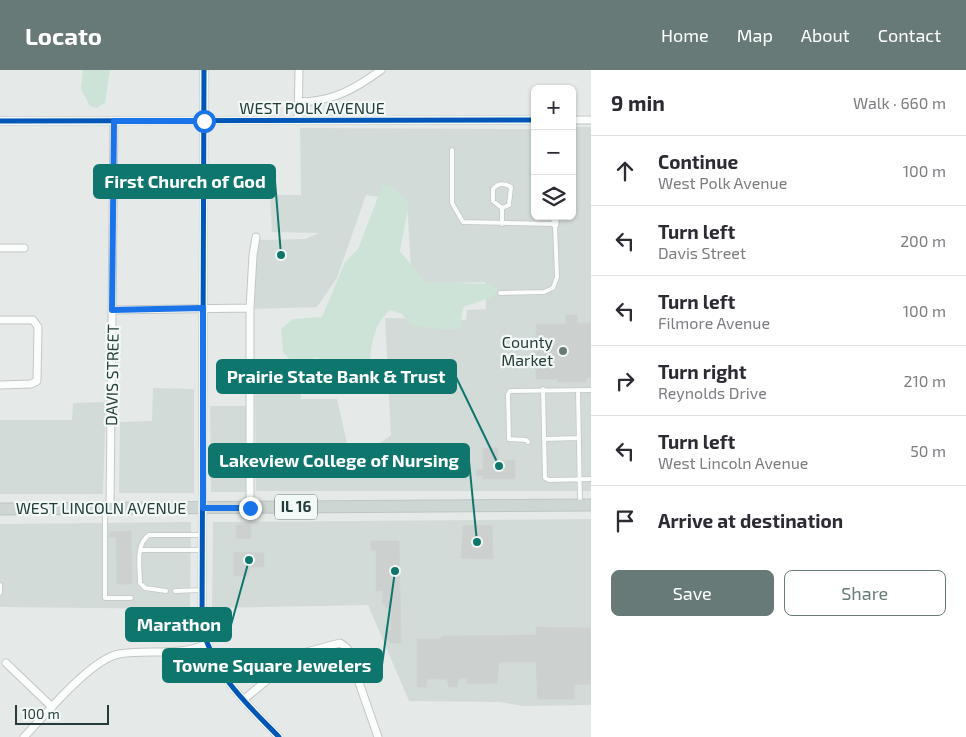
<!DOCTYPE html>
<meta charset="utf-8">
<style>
:root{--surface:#fff;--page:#f7f7f7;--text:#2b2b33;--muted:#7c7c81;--line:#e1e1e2;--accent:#677a77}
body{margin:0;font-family:"Exo 2",sans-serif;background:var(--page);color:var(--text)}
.controls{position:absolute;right:15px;top:15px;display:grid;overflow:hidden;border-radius:8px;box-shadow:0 1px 4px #0004}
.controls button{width:45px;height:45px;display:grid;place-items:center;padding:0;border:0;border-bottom:1px solid var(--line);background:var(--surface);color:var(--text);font:25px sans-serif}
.scale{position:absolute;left:15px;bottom:12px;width:94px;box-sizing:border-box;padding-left:5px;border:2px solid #233d3a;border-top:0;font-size:14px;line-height:18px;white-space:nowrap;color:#233d3a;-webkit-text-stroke:4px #f3f9f7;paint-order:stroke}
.stop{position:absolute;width:15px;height:15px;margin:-11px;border:4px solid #1a73e8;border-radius:50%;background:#fff}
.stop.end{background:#1a73e8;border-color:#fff;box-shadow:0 1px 5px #0008}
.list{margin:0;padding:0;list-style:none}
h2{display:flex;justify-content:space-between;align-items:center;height:65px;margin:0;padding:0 20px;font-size:21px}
h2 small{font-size:16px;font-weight:400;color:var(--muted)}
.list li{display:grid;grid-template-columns:32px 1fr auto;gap:15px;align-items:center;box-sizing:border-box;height:70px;padding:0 20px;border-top:1px solid var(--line)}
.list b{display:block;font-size:19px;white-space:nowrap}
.list p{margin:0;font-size:16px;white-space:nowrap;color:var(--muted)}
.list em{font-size:16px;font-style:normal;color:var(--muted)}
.actions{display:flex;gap:10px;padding:15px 20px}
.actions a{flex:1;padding:11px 0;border:1px solid var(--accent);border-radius:8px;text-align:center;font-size:18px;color:var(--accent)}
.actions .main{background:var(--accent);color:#fff}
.icon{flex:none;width:28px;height:28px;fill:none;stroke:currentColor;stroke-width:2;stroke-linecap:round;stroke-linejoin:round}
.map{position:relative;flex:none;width:591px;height:667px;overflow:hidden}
header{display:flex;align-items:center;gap:30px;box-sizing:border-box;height:70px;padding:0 25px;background:var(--accent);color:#fff}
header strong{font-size:24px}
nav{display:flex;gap:28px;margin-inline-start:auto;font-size:18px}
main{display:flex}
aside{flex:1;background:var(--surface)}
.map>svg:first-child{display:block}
</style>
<header>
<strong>Locato</strong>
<nav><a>Home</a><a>Map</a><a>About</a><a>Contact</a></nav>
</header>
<main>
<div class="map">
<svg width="591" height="667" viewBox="0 0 591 667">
<rect width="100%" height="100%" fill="#e5eae8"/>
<path fill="#d3dbd8" d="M 572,57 L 591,57 L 591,421 L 256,421 L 255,315 L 300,317 L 301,329 L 337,329 L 348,378 L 375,377 L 391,365 L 385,248 L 466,250 L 467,240 L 486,239 L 485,212 L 412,214 L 407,131 L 366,125 L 337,208 L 317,237 L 255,239 L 255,184 L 260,170 L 305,169 L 319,163 L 272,162 L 270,125 L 301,125 L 300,58 L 535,59 L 535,146 L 572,146 Z
M 153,318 L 194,319 L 194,423 L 119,423 L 120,352 L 152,351 Z
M 106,332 L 103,424 L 0,424 L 0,350 L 72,350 L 73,333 Z
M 210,336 L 247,336 L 247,422 L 211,422 Z
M 591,449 L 591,635 L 523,636 L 500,632 L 409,631 L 368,535 L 212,538 L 213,452 Z
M 191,452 L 190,539 L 0,537 L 0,454 Z"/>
<path fill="#cee3d7" d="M 83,0 L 110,0 L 105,33 L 96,38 L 90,36 L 81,19 Z
M 383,114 L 393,117 L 409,134 L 400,181 L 425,212 L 490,214 L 499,220 L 490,228 L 463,237 L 460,259 L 439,259 L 411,255 L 402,244 L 390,240 C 371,256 371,281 369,305 L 354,316 L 340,322 L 323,303 L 318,287 L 313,289 L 305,307 L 283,282 L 281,259 L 293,249 L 322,247 L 345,192 L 358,179 Z"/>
<path fill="#ccd1d0" stroke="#ced3d1" d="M 566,245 L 577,245 L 577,253 L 591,253 L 591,308 L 586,308 L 586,312 L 558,312 L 558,309 L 536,309 L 536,254 L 566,254 Z
M 483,378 L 498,378 L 498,391 L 515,390 L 515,409 L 483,409 L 483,405 L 476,406 L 476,400 L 483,399 Z
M 236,455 L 251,455 L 251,468 L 237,469 Z
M 492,455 L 493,489 L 461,488 L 463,456 Z
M 131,461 L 132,514 L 117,514 L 116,467 L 109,467 L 109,462 Z
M 371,471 L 399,471 L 401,573 L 391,573 L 386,567 L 386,560 L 391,561 L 391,538 L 385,538 L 385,534 L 382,534 L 383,520 L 376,521 L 376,480 L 371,480 Z
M 234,482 L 264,483 L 264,497 L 250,497 L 248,506 L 234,506 Z
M 536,557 L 591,558 L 591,614 L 574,615 L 574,629 L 538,629 L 536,592 L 499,592 L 497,613 L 467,614 L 467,608 L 458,609 L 457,617 L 449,617 L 447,609 L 426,609 L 427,617 L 417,617 L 417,569 L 441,569 L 442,566 L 536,565 Z"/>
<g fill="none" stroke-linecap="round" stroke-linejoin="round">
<g stroke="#c2c7c5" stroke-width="5.5">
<path id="service" d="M 452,80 L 452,133 L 463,152 L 555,154 L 557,207 L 553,218 L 544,222 L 500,223
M 502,138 L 509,135 L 511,117 C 505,113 498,113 493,119 L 493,131 L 502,138 L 502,154
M 543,319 L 545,408 L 549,410 L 591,409
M 578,320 L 580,433
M 544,369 L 579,368
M 528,372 L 526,370 L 509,369 L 508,324 L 510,321 L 591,320
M 105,439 L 105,528 L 131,528
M 140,480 L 202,480
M 0,515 L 0,523
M 166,521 L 145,518 L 140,513 C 140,498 135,474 149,465 L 203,465
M 175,521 L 202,520"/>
</g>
<g stroke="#c2c7c5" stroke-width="9">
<path id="minor" d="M 204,0 L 202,557 C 216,607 244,631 279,667
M 299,32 C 332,32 355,19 381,0
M 572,50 L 591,50
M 0,51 L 535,50
M 298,51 L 299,0
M 204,124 L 258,122
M 555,146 L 555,154
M 0,178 L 24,178
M 112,240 L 250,238
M 0,250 L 33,250 L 38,257 L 37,311 L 31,314 L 0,315
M 250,438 L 250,238 L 253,185 L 256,167
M 110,439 L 114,51
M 6,593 L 52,637
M 243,630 L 299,584 L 340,573 L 347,578 L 378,667
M 24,667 C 45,645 91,589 119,584 C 149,579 178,587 207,574"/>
</g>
<g stroke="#bdc6c4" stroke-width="13">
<path id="primary" d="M 0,439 L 591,435"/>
</g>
<use href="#service" stroke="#fbfcfc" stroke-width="4"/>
<use href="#minor" stroke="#fbfcfc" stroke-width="7"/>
<use href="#primary" stroke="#ced6d4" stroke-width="11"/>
<g stroke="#f3f9f7" stroke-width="8">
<path id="cycleway" d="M 204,0 L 202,557 C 216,607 244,631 279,667
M 0,51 L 535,50"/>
</g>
<use href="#cycleway" stroke="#0057b8" stroke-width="5"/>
</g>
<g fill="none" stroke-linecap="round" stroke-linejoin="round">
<path stroke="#1a73e8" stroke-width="6" d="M 204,51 L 114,51 L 112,240 L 203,238 L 203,438 L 250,438"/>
</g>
<circle fill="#677a77" stroke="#f3f9f7" stroke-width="2" cx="563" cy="281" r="5"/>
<g text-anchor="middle" stroke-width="4.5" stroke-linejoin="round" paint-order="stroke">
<rect fill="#f3f9f7" stroke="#617573" stroke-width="1" x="275" y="424.5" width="42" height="25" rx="4"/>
<g font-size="15" font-weight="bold" fill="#233d3a">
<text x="296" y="442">IL 16</text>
</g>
<g font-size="16" fill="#233d3a" stroke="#f3f9f7">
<text x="312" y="44">WEST POLK AVENUE</text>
<text transform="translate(112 305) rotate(-89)" y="6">DAVIS STREET</text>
<text x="101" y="444">WEST LINCOLN AVENUE</text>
</g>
<g font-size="16" fill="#233d3a" stroke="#f3f9f7" text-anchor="end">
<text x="553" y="278">County<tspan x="553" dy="18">Market</tspan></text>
</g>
</g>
<path fill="none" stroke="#0f766e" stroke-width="2" d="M281 185L275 111M499 396L456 307M477 472L469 391M249 490L231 555M395 501L382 595"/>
<g fill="#0f766e" stroke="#f3f9f7" stroke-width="2">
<circle cx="281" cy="185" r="5"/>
<circle cx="499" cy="396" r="5"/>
<circle cx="477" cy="472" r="5"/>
<circle cx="249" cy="490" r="5"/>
<circle cx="395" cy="501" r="5"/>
</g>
<g fill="#0f766e" stroke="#0f766e" stroke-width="2">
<rect x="94" y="95" width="181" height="33" rx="5"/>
<rect x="217" y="290" width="239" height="33" rx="5"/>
<rect x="209" y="374" width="260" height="33" rx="5"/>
<rect x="126" y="538" width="105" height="33" rx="5"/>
<rect x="163" y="579" width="219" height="33" rx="5"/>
</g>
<g font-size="18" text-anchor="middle" font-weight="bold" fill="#fff">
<text x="185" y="118">First Church of God</text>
<text x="336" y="313">Prairie State Bank &amp; Trust</text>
<text x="339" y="397">Lakeview College of Nursing</text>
<text x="179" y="561">Marathon</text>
<text x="272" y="602">Towne Square Jewelers</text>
</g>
</svg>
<div class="controls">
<button>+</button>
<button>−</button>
<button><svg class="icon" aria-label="layers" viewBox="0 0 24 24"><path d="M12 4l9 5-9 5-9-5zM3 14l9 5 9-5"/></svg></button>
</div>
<div class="scale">100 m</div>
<div class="stop" style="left:204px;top:51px"></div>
<div class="stop end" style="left:250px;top:438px"></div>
</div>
<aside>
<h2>9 min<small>Walk · 660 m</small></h2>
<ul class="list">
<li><svg class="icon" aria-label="ahead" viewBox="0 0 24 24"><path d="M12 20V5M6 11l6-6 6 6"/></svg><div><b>Continue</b><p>West Polk Avenue</p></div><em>100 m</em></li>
<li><svg class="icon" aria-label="left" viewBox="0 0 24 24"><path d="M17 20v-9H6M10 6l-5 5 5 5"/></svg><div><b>Turn left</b><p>Davis Street</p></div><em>200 m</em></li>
<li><svg class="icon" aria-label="left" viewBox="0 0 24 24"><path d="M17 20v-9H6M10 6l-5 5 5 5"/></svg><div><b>Turn left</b><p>Filmore Avenue</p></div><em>100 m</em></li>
<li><svg class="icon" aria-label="right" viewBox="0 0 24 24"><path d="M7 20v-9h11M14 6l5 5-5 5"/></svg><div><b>Turn right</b><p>Reynolds Drive</p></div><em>210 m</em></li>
<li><svg class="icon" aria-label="left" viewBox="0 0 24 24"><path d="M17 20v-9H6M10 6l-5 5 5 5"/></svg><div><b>Turn left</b><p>West Lincoln Avenue</p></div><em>50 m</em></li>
<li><svg class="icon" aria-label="arrive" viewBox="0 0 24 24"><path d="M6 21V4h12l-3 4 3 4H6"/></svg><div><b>Arrive at destination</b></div></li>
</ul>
<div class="actions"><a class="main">Save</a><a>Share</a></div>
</aside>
</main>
